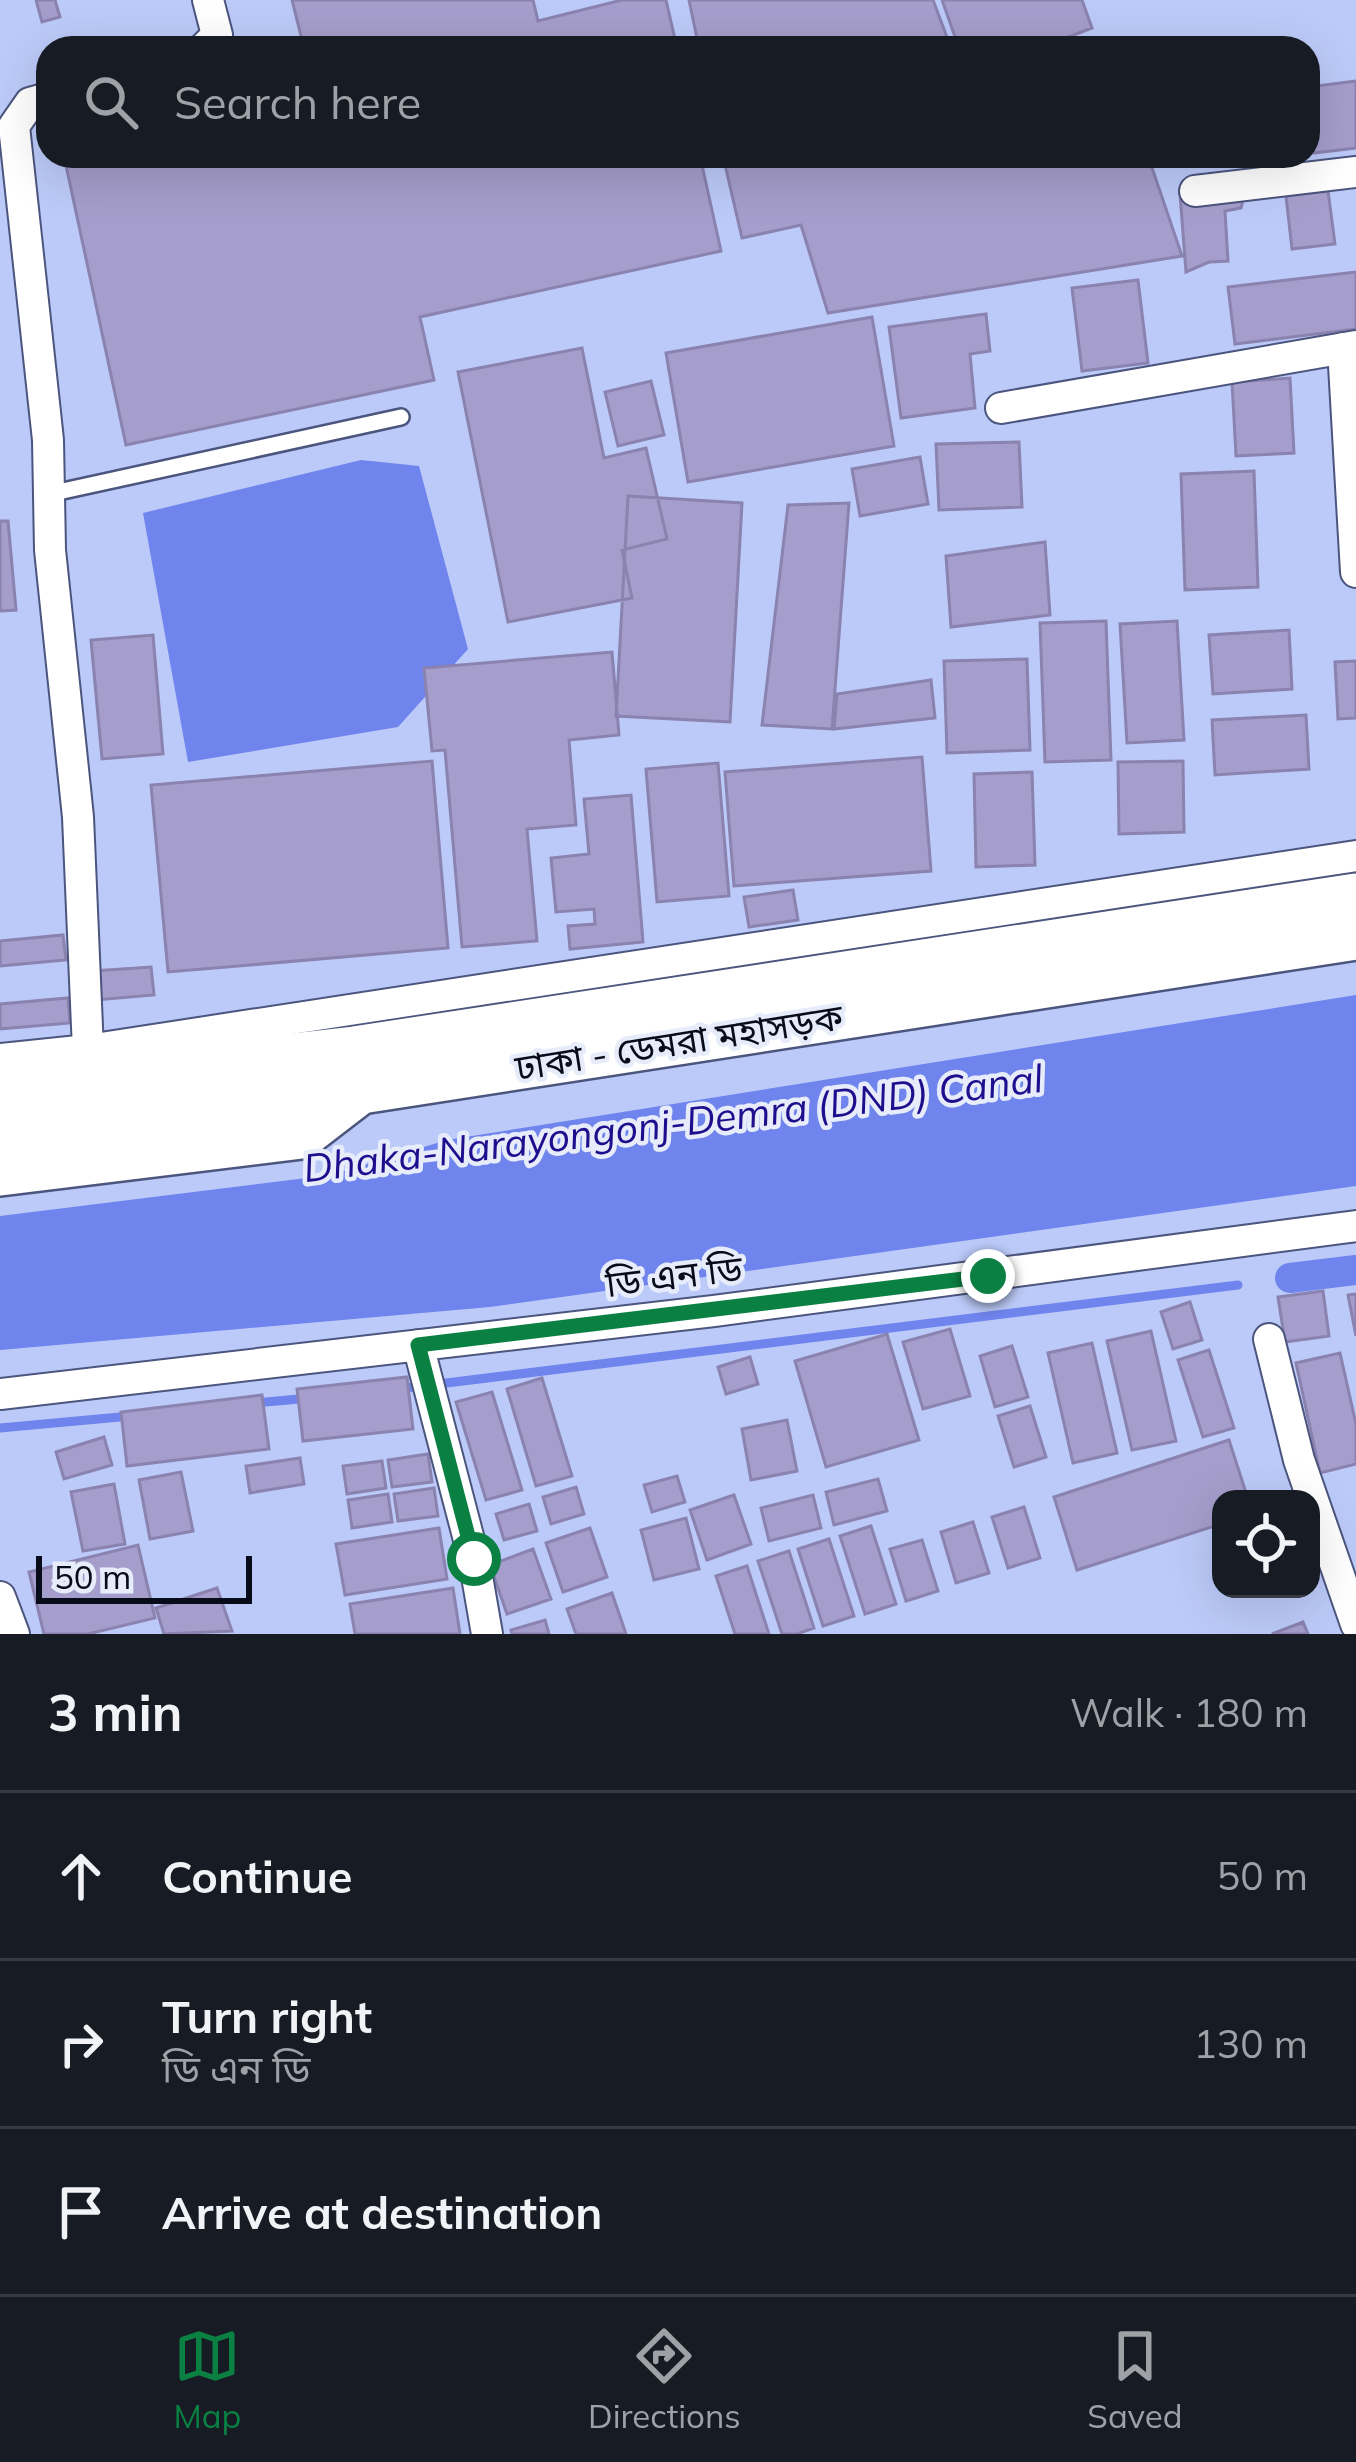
<!DOCTYPE html>
<meta charset="utf-8">
<style>
:root{--surface:#171b24;--page:#242831;--text:#f1f3f6;--muted:#9ea1a6;--line:#363941;--accent:#0b8043}
body{margin:0;font-family:Mulish,"Noto Sans Bengali",sans-serif;background:var(--page);color:var(--text)}
.controls{position:absolute;right:36px;bottom:36px;display:grid;overflow:hidden;border-radius:24px;box-shadow:0 12px 48px #0002}
.controls button{width:108px;height:108px;display:grid;place-items:center;padding:0;border:0;border-bottom:3px solid var(--line);background:var(--surface);color:var(--text);font:60px sans-serif}
.scale{position:absolute;left:36px;bottom:30px;width:216px;box-sizing:border-box;padding-left:12px;border:6px solid #070b1a;border-top:0;font-size:33px;line-height:42px;white-space:nowrap;color:#070b1a;-webkit-text-stroke:9px #e7ecfa;paint-order:stroke}
.stop{position:absolute;width:36px;height:36px;margin:-27px;border:9px solid #0b8043;border-radius:50%;background:#fff}
.stop.end{background:#0b8043;border-color:#fff;box-shadow:0 3px 12px #0008}
.list{margin:0;padding:0;list-style:none}
h2{display:flex;justify-content:space-between;align-items:center;height:156px;margin:0;padding:0 48px;font-size:51px}
h2 small{font-size:39px;font-weight:400;color:var(--muted)}
.list li{display:grid;grid-template-columns:78px 1fr auto;gap:36px;align-items:center;box-sizing:border-box;height:168px;padding:0 48px;border-top:3px solid var(--line)}
.list b{display:block;font-size:45px;white-space:nowrap}
.list p{margin:0;font-size:39px;white-space:nowrap;color:var(--muted)}
.list em{font-size:39px;font-style:normal;color:var(--muted)}
.icon{flex:none;width:66px;height:66px;fill:none;stroke:currentColor;stroke-width:2;stroke-linecap:round;stroke-linejoin:round}
.map{position:relative;flex:none;width:1356px;height:1634px;overflow:hidden}
.search{position:absolute;background:var(--surface);box-shadow:0 12px 48px #0002;left:36px;right:36px;top:36px;height:132px;display:flex;align-items:center;gap:30px;box-sizing:border-box;padding:0 42px;border-radius:36px;color:var(--muted);font-size:45px}
.sheet{height:660px;background:var(--surface)}
nav{display:flex;justify-content:space-around;align-items:center;box-sizing:border-box;height:168px;border-top:3px solid var(--line);background:var(--surface);font-size:33px;color:var(--muted)}
nav a{display:grid;justify-items:center;gap:6px}
nav .on{color:var(--accent)}
.map>svg:first-child{display:block}
</style>
<div class="map">
<svg width="1356" height="1634" viewBox="0 0 1356 1634">
<rect width="100%" height="100%" fill="#bccaf9"/>
<path fill="#6f84ec" d="M 361,460 L 419,466 L 468,649 L 398,727 L 188,762 L 143,513 Z
M 1356,995 L 1356,1186 L 490,1307 L 0,1350 L 0,1216 L 331,1175 L 447,1140 Z"/>
<g fill="none" stroke-linecap="round" stroke-linejoin="round">
<path stroke="#6f84ec" stroke-width="9" d="M 398,1389 L 1238,1285
M 255,1403 L 310,1398
M 0,1428 L 131,1416"/>
<path stroke="#6f84ec" stroke-width="30" d="M 1290,1278 L 1356,1270"/>
</g>
<path fill="#a59dcb" stroke="#8a82af" stroke-width="3" d="M 36,0 L 55,0 L 60,17 L 42,22 Z
M 292,0 L 533,0 L 538,21 L 622,0 L 666,0 L 677,48 L 304,48 Z
M 689,0 L 933,0 L 951,48 L 699,48 Z
M 942,0 L 1082,0 L 1092,28 L 1039,48 L 959,48 Z
M 1356,81 L 1356,148 L 1314,153 L 1308,87 Z
M 64,156 L 700,156 L 721,251 L 420,317 L 434,380 L 126,445 Z
M 723,156 L 1148,156 L 1182,256 L 828,313 L 801,225 L 742,238 Z
M 1200,180 L 1244,196 L 1241,208 L 1225,211 L 1228,261 L 1209,262 L 1186,272 L 1180,194 Z
M 1328,191 L 1335,244 L 1292,249 L 1286,196 Z
M 1356,272 L 1356,329 L 1235,344 L 1228,287 Z
M 1138,280 L 1148,363 L 1082,371 L 1072,288 Z
M 986,314 L 990,351 L 970,354 L 975,408 L 901,418 L 889,327 Z
M 872,317 L 894,446 L 688,482 L 666,353 Z
M 582,348 L 604,458 L 646,448 L 667,539 L 622,550 L 632,598 L 508,622 L 458,372 Z
M 1290,378 L 1294,453 L 1236,456 L 1232,382 Z
M 651,381 L 664,435 L 618,446 L 605,392 Z
M 1019,442 L 1022,507 L 939,510 L 936,444 Z
M 920,457 L 928,504 L 860,516 L 852,469 Z
M 1254,471 L 1258,587 L 1185,590 L 1181,474 Z
M 628,496 L 742,503 L 730,722 L 616,716 Z
M 849,503 L 832,729 L 762,725 L 788,505 Z
M 0,521 L 8,521 L 16,610 L 0,611 Z
M 1045,542 L 1050,615 L 951,627 L 946,556 Z
M 1106,621 L 1111,760 L 1045,762 L 1040,623 Z
M 1177,621 L 1184,740 L 1127,743 L 1120,624 Z
M 1289,630 L 1292,689 L 1213,694 L 1209,635 Z
M 153,635 L 163,754 L 102,759 L 91,640 Z
M 612,652 L 619,735 L 569,740 L 576,825 L 527,829 L 537,941 L 462,947 L 445,750 L 432,751 L 424,668 Z
M 1027,659 L 1030,750 L 947,753 L 944,661 Z
M 1356,661 L 1356,718 L 1338,719 L 1335,662 Z
M 931,680 L 935,718 L 834,729 L 837,694 Z
M 1306,715 L 1309,769 L 1215,775 L 1212,720 Z
M 922,757 L 931,871 L 734,886 L 725,772 Z
M 432,761 L 448,948 L 168,972 L 151,785 Z
M 1183,761 L 1184,832 L 1119,834 L 1118,762 Z
M 718,763 L 729,896 L 657,902 L 646,769 Z
M 1032,772 L 1035,865 L 976,867 L 974,774 Z
M 631,795 L 643,942 L 570,949 L 568,926 L 595,924 L 594,909 L 556,912 L 551,858 L 589,854 L 584,799 Z
M 793,890 L 798,920 L 749,927 L 744,897 Z
M 63,935 L 66,960 L 0,966 L 0,941 Z
M 151,967 L 154,995 L 96,1000 L 93,971 Z
M 68,998 L 70,1023 L 0,1029 L 0,1004 Z
M 1323,1291 L 1329,1336 L 1285,1342 L 1278,1297 Z
M 1356,1294 L 1356,1336 L 1348,1295 Z
M 1190,1302 L 1202,1340 L 1173,1349 L 1161,1312 Z
M 950,1329 L 970,1396 L 923,1409 L 903,1342 Z
M 1151,1331 L 1176,1441 L 1132,1450 L 1107,1341 Z
M 887,1334 L 919,1440 L 826,1467 L 795,1361 Z
M 1092,1343 L 1117,1453 L 1073,1463 L 1048,1353 Z
M 1012,1346 L 1028,1397 L 995,1407 L 980,1356 Z
M 1209,1350 L 1234,1428 L 1203,1437 L 1178,1360 Z
M 1340,1353 L 1356,1424 L 1356,1464 L 1320,1473 L 1296,1363 Z
M 750,1357 L 758,1384 L 726,1394 L 718,1367 Z
M 407,1377 L 413,1429 L 303,1441 L 297,1389 Z
M 542,1378 L 572,1476 L 536,1486 L 507,1389 Z
M 492,1392 L 522,1490 L 486,1500 L 456,1402 Z
M 262,1395 L 269,1449 L 127,1466 L 121,1412 Z
M 1030,1406 L 1046,1457 L 1014,1467 L 998,1416 Z
M 787,1420 L 797,1471 L 751,1480 L 742,1429 Z
M 104,1437 L 112,1465 L 64,1479 L 56,1452 Z
M 1229,1440 L 1248,1499 L 1221,1499 L 1221,1524 L 1077,1570 L 1054,1497 Z
M 428,1454 L 432,1482 L 392,1487 L 388,1460 Z
M 300,1458 L 304,1484 L 250,1493 L 246,1466 Z
M 382,1461 L 386,1488 L 347,1494 L 343,1466 Z
M 181,1472 L 193,1531 L 150,1539 L 139,1480 Z
M 677,1476 L 685,1502 L 652,1512 L 644,1485 Z
M 878,1479 L 887,1511 L 834,1525 L 826,1492 Z
M 114,1484 L 125,1544 L 83,1551 L 71,1492 Z
M 576,1487 L 584,1514 L 551,1524 L 543,1497 Z
M 434,1488 L 438,1516 L 398,1521 L 394,1494 Z
M 388,1494 L 392,1522 L 352,1528 L 348,1500 Z
M 734,1495 L 751,1544 L 707,1560 L 690,1510 Z
M 813,1495 L 821,1528 L 769,1541 L 761,1508 Z
M 529,1504 L 537,1531 L 504,1540 L 496,1514 Z
M 1024,1507 L 1040,1558 L 1008,1568 L 992,1517 Z
M 686,1518 L 699,1569 L 654,1580 L 641,1530 Z
M 973,1522 L 989,1573 L 956,1583 L 941,1532 Z
M 871,1526 L 896,1604 L 865,1614 L 840,1536 Z
M 439,1528 L 447,1579 L 345,1595 L 336,1544 Z
M 590,1528 L 607,1577 L 563,1592 L 546,1543 Z
M 829,1539 L 854,1616 L 823,1626 L 798,1549 Z
M 922,1540 L 938,1591 L 906,1601 L 890,1549 Z
M 138,1545 L 155,1618 L 88,1634 L 44,1634 L 29,1572 Z
M 533,1549 L 551,1599 L 507,1614 L 490,1565 Z
M 789,1551 L 814,1628 L 797,1634 L 782,1634 L 758,1561 Z
M 747,1566 L 769,1634 L 735,1634 L 716,1576 Z
M 217,1588 L 232,1631 L 164,1634 L 156,1608 Z
M 453,1588 L 460,1634 L 355,1634 L 350,1604 Z
M 612,1593 L 626,1634 L 576,1634 L 567,1609 Z
M 545,1620 L 549,1634 L 512,1634 L 511,1630 Z
M 1303,1622 L 1308,1634 L 1272,1634 Z"/>
<g fill="none" stroke-linecap="round" stroke-linejoin="round">
<g stroke="#4b557d" stroke-width="20">
<path id="lane" d="M 49,494 L 401,417"/>
</g>
<g stroke="#4b557d" stroke-width="34">
<path id="street" d="M 204,48 L 217,35 L 208,0
M 48,98 L 30,103 L 14,126 L 48,440 L 50,550 L 78,817 L 88,1050
M 1195,191 L 1356,172
M 1343,348 L 1356,572
M 1001,408 L 1356,346
M 0,1059 L 88,1050 L 1356,856
M 1269,1339 L 1299,1460 L 1356,1624
M 418,1345 L 474,1559 L 487,1634
M 0,1394 L 714,1311 L 1356,1226
M 0,1597 L 14,1634"/>
</g>
<g stroke="#4b557d" stroke-width="50">
<path id="primary" d="M 0,1089 L 354,1049 L 1356,896
M 0,1131 L 361,1091 L 1356,937
M 0,1173 L 302,1136 L 358,1093"/>
</g>
<use href="#lane" stroke="#fff" stroke-width="15"/>
<use href="#street" stroke="#fff" stroke-width="30"/>
<use href="#primary" stroke="#fff" stroke-width="45"/>
</g>
<g fill="none" stroke-linecap="round" stroke-linejoin="round">
<path stroke="#0b8043" stroke-width="15" d="M 474,1559 L 418,1345 L 988,1276"/>
</g>
<g text-anchor="middle" stroke-width="9" stroke-linejoin="round" paint-order="stroke">
<g font-size="36" fill="#070b1a" stroke="#e7ecfa">
<text transform="translate(679 1042) rotate(-9)" y="13">ঢাকা - ডেমরা মহাসড়ক</text>
<text transform="translate(674 1276) rotate(-7)" y="13">ডি এন ডি</text>
</g>
<g font-size="39" font-style="italic" fill="#1e0e8d" stroke="#e7ecfa">
<text transform="translate(673 1123) rotate(-7)" y="14">Dhaka-Narayongonj-Demra (DND) Canal</text>
</g>
</g>
</svg>
<div class="controls">
<button><svg class="icon" aria-label="locate" viewBox="0 0 24 24"><circle cx="12" cy="12" r="6"/><path d="M12 2v4M12 18v4M2 12h4M18 12h4"/></svg></button>
</div>
<div class="scale">50 m</div>
<div class="stop" style="left:474px;top:1559px"></div>
<div class="stop end" style="left:988px;top:1276px"></div>
<div class="search"><svg class="icon" aria-label="search" viewBox="0 0 24 24"><circle cx="10" cy="10" r="6"/><path d="M15 15l6 6"/></svg>Search here</div>
</div>
<section class="sheet">
<h2>3 min<small>Walk · 180 m</small></h2>
<ul class="list">
<li><svg class="icon" aria-label="ahead" viewBox="0 0 24 24"><path d="M12 20V5M6 11l6-6 6 6"/></svg><div><b>Continue</b></div><em>50 m</em></li>
<li><svg class="icon" aria-label="right" viewBox="0 0 24 24"><path d="M7 20v-9h11M14 6l5 5-5 5"/></svg><div><b>Turn right</b><p>ডি এন ডি</p></div><em>130 m</em></li>
<li><svg class="icon" aria-label="arrive" viewBox="0 0 24 24"><path d="M6 21V4h12l-3 4 3 4H6"/></svg><div><b>Arrive at destination</b></div></li>
</ul>
</section>
<nav>
<a class="on"><svg class="icon" aria-label="map" viewBox="0 0 24 24"><path d="M3 6l6-2 6 2 6-2v14l-6 2-6-2-6 2zM9 4v14M15 6v14"/></svg>Map</a>
<a><svg class="icon" aria-label="directions" viewBox="0 0 24 24"><path d="M12 3l9 9-9 9-9-9zM9 14v-3h6M13 9l2 2-2 2"/></svg>Directions</a>
<a><svg class="icon" aria-label="saved" viewBox="0 0 24 24"><path d="M7 4h10v16l-5-4-5 4z"/></svg>Saved</a>
</nav>
